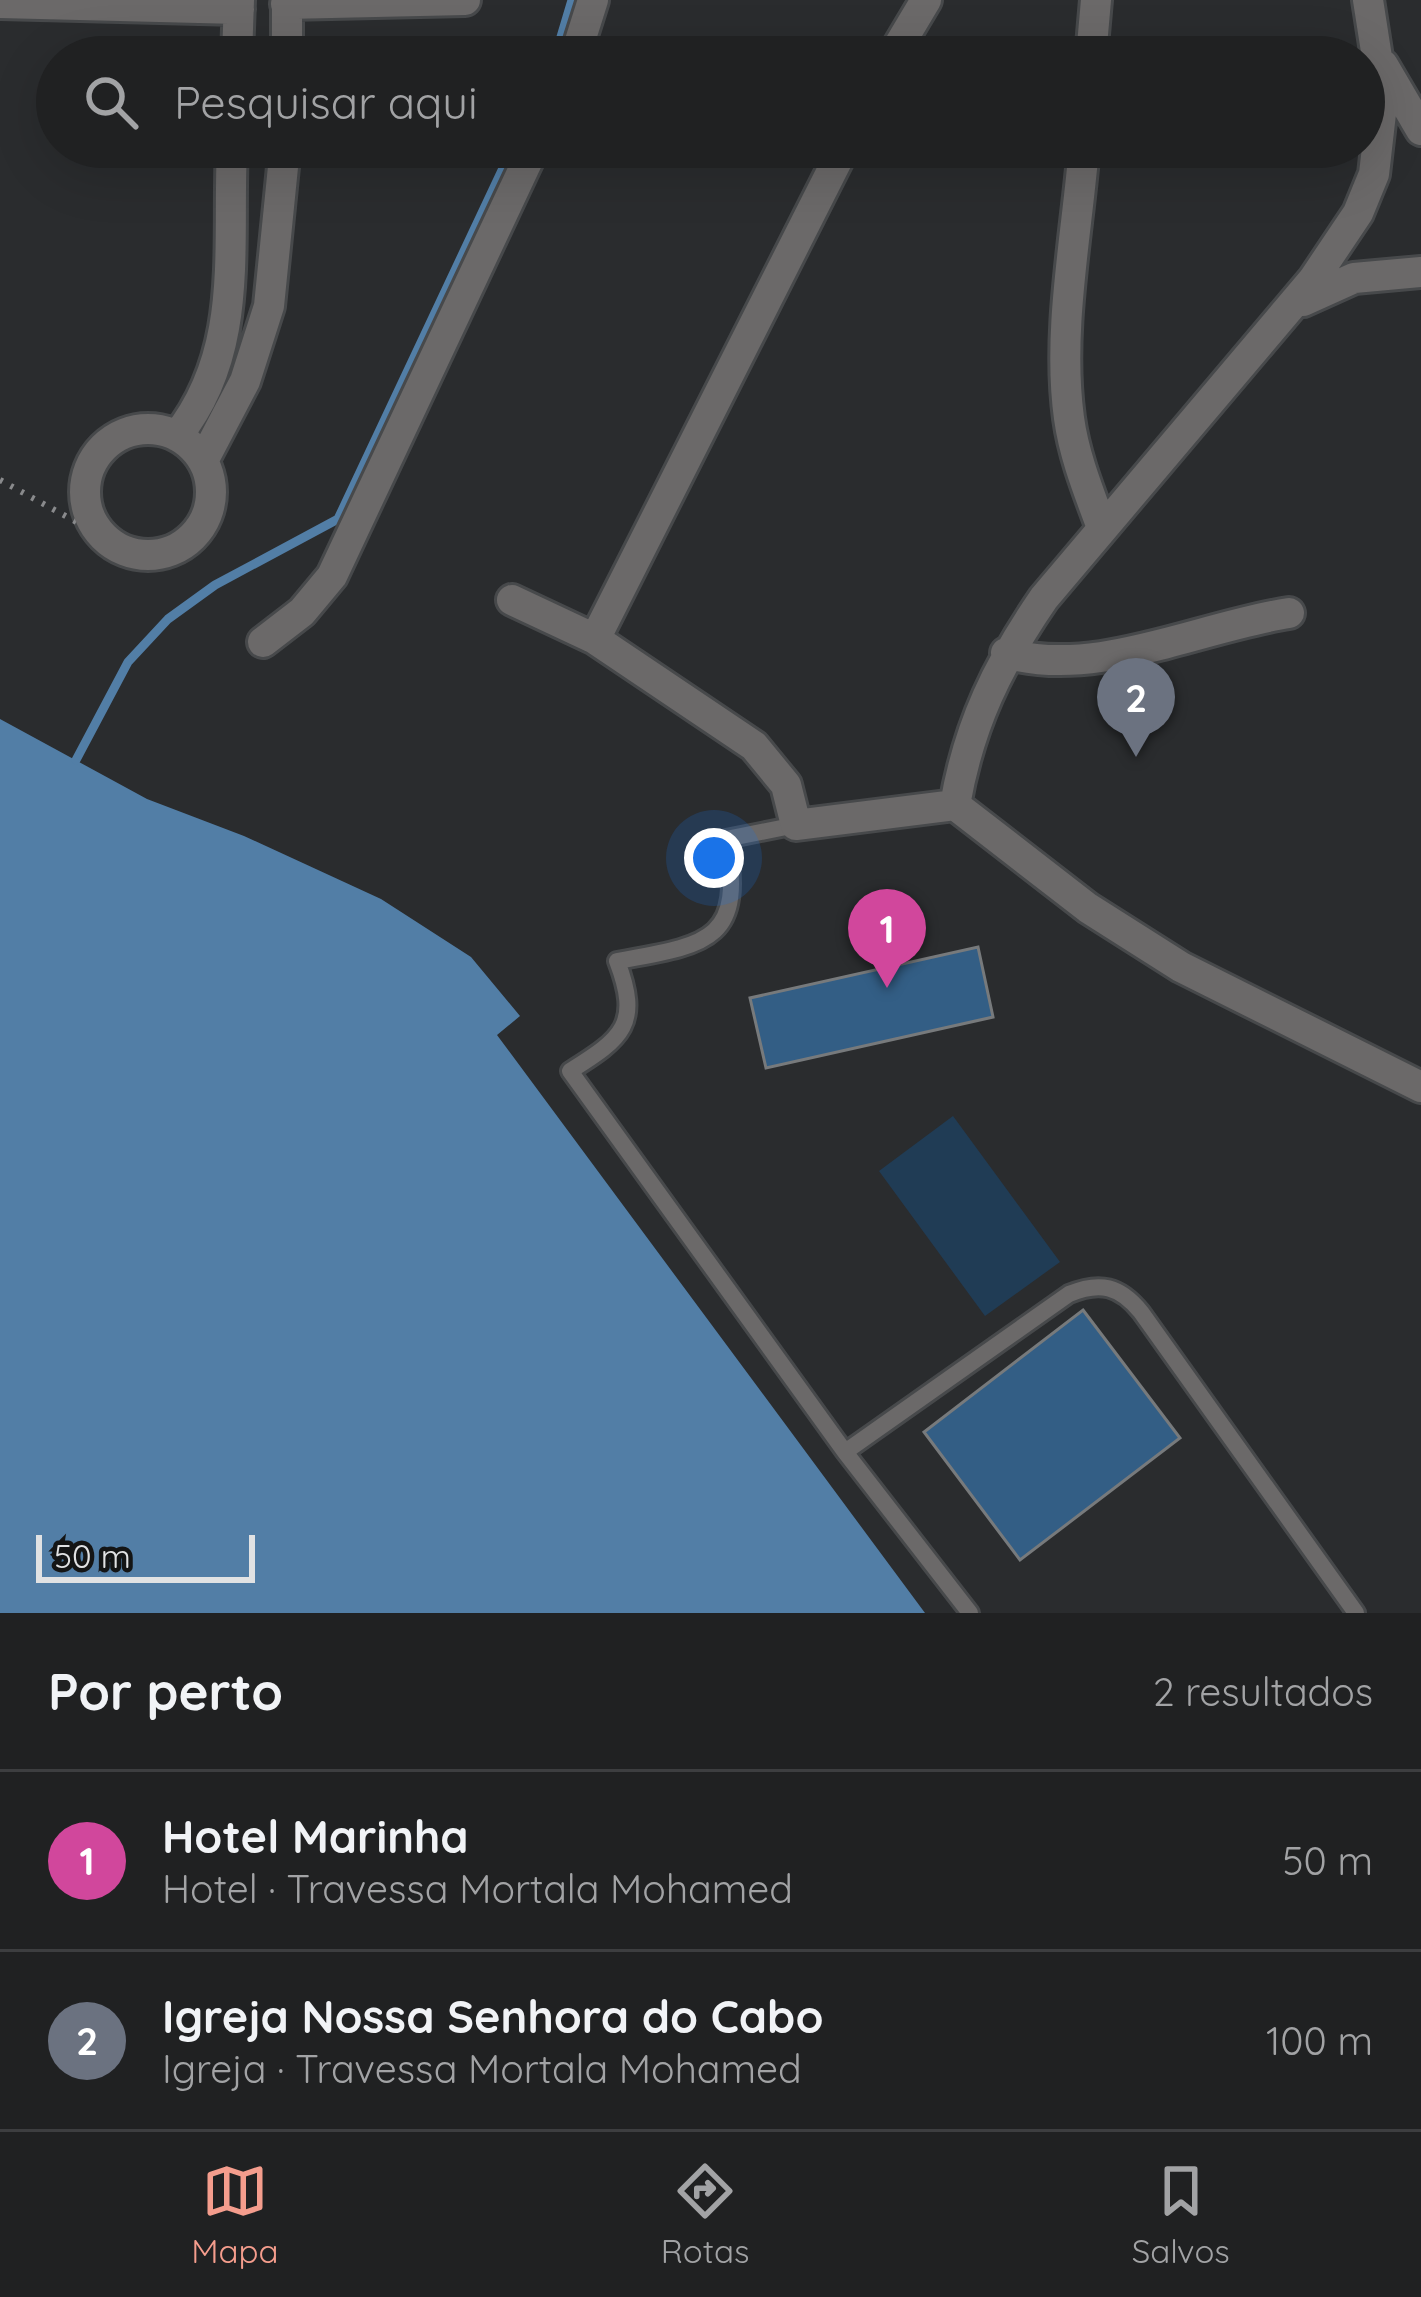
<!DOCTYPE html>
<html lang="pt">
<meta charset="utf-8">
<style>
:root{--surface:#202122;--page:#2d2e2f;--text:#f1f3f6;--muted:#a2a3a5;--line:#3d3e40;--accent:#f49d8d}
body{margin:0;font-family:Quicksand,sans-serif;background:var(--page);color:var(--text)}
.scale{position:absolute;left:36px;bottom:30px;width:219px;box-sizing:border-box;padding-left:12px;border:6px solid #e1e2e3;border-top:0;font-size:33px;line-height:42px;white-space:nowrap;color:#e1e2e3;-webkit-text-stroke:9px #141515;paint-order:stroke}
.you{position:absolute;left:714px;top:858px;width:42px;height:42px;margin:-30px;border:9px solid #fff;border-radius:50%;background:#1a73e8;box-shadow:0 0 0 18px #1a73e833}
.badge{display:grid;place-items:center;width:78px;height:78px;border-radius:50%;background:var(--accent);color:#fff;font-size:39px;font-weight:700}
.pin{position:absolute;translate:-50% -99px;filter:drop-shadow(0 3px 6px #0008)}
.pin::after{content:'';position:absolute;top:63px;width:42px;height:36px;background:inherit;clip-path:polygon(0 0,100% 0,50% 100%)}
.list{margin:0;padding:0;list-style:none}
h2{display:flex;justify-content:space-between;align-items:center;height:156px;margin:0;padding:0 48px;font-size:51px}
h2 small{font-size:39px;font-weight:400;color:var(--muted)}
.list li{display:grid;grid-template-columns:78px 1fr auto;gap:36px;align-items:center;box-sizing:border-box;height:180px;padding:0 48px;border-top:3px solid var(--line)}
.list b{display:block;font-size:45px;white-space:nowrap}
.list p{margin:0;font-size:39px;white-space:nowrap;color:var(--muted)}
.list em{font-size:39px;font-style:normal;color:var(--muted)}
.icon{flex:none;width:66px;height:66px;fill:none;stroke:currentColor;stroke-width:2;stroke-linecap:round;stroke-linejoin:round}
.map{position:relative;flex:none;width:1421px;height:1613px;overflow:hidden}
.search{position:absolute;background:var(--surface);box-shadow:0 12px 48px #0002;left:36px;right:36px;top:36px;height:132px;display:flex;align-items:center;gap:30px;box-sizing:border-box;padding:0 42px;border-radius:66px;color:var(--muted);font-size:45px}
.sheet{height:516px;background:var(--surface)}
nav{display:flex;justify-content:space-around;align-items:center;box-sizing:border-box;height:168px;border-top:3px solid var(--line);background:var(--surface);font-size:33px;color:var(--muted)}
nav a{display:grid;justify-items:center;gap:6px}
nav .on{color:var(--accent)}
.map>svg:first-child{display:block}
</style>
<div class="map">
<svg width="1421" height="1613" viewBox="0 0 1421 1613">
<rect width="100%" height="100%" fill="#2a2c2e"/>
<path fill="#203c55" d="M 953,1116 L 1060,1262 L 985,1316 L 879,1171 Z"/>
<path fill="#527ea6" d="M 0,719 L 147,799 L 244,836 L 381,899 L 471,957 L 520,1016 L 497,1035 L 925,1613 L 0,1613 Z"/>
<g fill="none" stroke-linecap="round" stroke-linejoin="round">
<path stroke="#527ea6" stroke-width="9" d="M 555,57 L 572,0
M 76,760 L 128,662 L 168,619 L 215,585 L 338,519 L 513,147"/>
</g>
<path fill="#335e85" stroke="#777a7c" stroke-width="3" d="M 978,947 L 993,1017 L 766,1068 L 750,998 Z
M 1083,1310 L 1180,1438 L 1020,1560 L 924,1432 Z"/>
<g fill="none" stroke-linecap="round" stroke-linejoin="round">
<g stroke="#47494b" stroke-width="22">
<path id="lane" d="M 796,825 L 726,839 C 746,942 706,945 617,961 C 641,1024 623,1038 570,1071 L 845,1452 L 970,1613
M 845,1452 L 1069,1294 C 1100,1281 1120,1286 1141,1312 L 1356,1613"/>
</g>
<g stroke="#47494b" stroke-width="36">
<path id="street" d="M 287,0 L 287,57
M 1368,0 L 1383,96 L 1374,174 L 1358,213 L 1313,280 L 1044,598 C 998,665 969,724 955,805 L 1088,908 L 1181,967 L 1421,1087
M 0,3 L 239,9
M 286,4 L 465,0
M 237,57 L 239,0
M 575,57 L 593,0
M 892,57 L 926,0
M 1091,57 L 1096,0
M 1383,65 L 1421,130
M 1084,147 C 1077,234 1057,331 1069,418 C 1074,455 1088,490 1101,525
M 1303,301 L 1354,278 L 1421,272
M85 492a63 63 0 1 1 126 0a63 63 0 1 1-126 0Z
M 177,436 C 245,351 227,248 232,147
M 203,461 L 245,381 L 269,306 L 285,147
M 512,600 L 595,639 L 754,746 L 786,785 L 796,825 L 955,805
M 595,639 L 844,147
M 263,642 L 302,612 L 332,576 L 534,147
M 1006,653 C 1096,679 1198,627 1289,613"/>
</g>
<path stroke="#898a8c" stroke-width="6" stroke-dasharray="3 9" stroke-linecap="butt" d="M 0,480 L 102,536"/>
<use href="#lane" stroke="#6b6969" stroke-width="16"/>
<use href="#street" stroke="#6b6969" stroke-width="30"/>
</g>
</svg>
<div class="scale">50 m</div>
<div class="you"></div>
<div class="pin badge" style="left:887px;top:988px;background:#d1479c">1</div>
<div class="pin badge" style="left:1136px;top:757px;background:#6b7280">2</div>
<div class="search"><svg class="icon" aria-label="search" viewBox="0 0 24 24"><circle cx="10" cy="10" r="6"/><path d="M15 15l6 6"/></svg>Pesquisar aqui</div>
</div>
<section class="sheet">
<h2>Por perto<small>2 resultados</small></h2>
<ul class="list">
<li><span class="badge" style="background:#d1479c">1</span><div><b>Hotel Marinha</b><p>Hotel · Travessa Mortala Mohamed</p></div><em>50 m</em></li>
<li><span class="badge" style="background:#6b7280">2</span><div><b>Igreja Nossa Senhora do Cabo</b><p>Igreja · Travessa Mortala Mohamed</p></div><em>100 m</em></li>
</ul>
</section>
<nav>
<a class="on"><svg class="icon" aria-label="map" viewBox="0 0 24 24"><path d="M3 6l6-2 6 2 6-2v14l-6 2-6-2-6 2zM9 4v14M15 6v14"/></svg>Mapa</a>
<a><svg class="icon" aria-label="directions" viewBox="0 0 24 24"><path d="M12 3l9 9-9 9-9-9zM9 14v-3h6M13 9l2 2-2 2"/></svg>Rotas</a>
<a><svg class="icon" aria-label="saved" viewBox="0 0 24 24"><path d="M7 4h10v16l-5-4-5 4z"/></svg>Salvos</a>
</nav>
